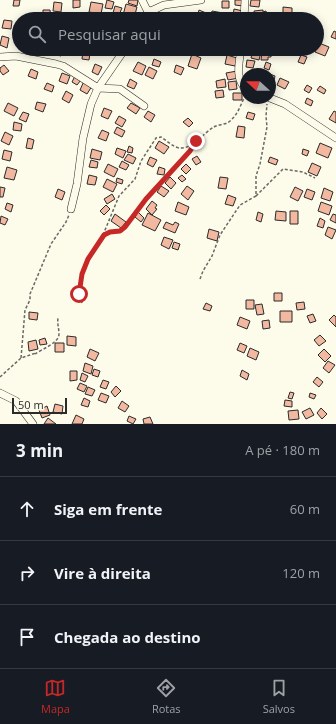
<!DOCTYPE html>
<html lang="pt">
<meta charset="utf-8">
<style>
:root{--surface:#171b24;--page:#242831;--text:#f1f3f6;--muted:#9ea1a6;--line:#363941;--accent:#c62828}
body{margin:0;font-family:"Open Sans",sans-serif;background:var(--page);color:var(--text)}
.compass{position:absolute;left:240px;top:68px;width:36px;height:36px;border-radius:50%;background:var(--surface);box-shadow:0 2px 10px #0003;rotate:291deg}
.scale{position:absolute;left:12px;bottom:10px;width:55px;box-sizing:border-box;padding-left:4px;border:2px solid #2b2b2b;border-top:0;font-size:11px;line-height:14px;white-space:nowrap;color:#2b2b2b;-webkit-text-stroke:3px #fdfbea;paint-order:stroke}
.stop{position:absolute;width:12px;height:12px;margin:-9px;border:3px solid #c62828;border-radius:50%;background:#fff}
.stop.end{background:#c62828;border-color:#fff;box-shadow:0 1px 4px #0008}
.list{margin:0;padding:0;list-style:none}
h2{display:flex;justify-content:space-between;align-items:center;height:52px;margin:0;padding:0 16px;font-size:17px}
h2 small{font-size:13px;font-weight:400;color:var(--muted)}
.list li{display:grid;grid-template-columns:26px 1fr auto;gap:12px;align-items:center;box-sizing:border-box;height:64px;padding:0 16px;border-top:1px solid var(--line)}
.list b{display:block;font-size:15px;white-space:nowrap}
.list em{font-size:13px;font-style:normal;color:var(--muted)}
.icon{flex:none;width:22px;height:22px;fill:none;stroke:currentColor;stroke-width:2;stroke-linecap:round;stroke-linejoin:round}
.map{position:relative;flex:none;width:336px;height:424px;overflow:hidden}
.search{position:absolute;background:var(--surface);box-shadow:0 2px 10px #0003;left:12px;right:12px;top:12px;height:44px;display:flex;align-items:center;gap:10px;box-sizing:border-box;padding:0 14px;border-radius:22px;color:var(--muted);font-size:15px}
.sheet{height:244px;background:var(--surface)}
nav{display:flex;justify-content:space-around;align-items:center;box-sizing:border-box;height:56px;border-top:1px solid var(--line);background:var(--surface);font-size:11px;color:var(--muted)}
nav a{display:grid;justify-items:center;gap:2px}
nav .on{color:var(--accent)}
.map>svg:first-child{display:block}
</style>
<div class="map">
<svg width="336" height="424" viewBox="0 0 336 424">
<rect width="100%" height="100%" fill="#fdfbea"/>
<path fill="#f2b8a0" stroke="#2b2b2b" d="M 14,0 L 20,0 L 19,6 L 13,6 Z
M 73,0 L 80,0 L 80,7 L 73,8 Z
M 107,0 L 114,2 L 112,9 L 105,8 Z
M 129,0 L 138,0 L 137,6 L 128,3 Z
M 235,0 L 244,0 L 243,6 L 235,5 Z
M 251,0 L 260,0 L 259,7 L 250,6 Z
M 222,1 L 229,1 L 229,8 L 222,8 Z
M 54,2 L 62,3 L 61,12 L 53,11 Z
M 91,2 L 103,4 L 101,14 L 89,12 Z
M 126,4 L 137,7 L 134,18 L 123,15 Z
M 115,6 L 122,8 L 119,15 L 113,13 Z
M 283,7 L 292,8 L 292,17 L 283,16 Z
M 234,9 L 243,11 L 242,17 L 233,16 Z
M 43,10 L 50,10 L 51,19 L 43,19 Z
M 199,10 L 206,13 L 204,19 L 197,17 Z
M 263,10 L 263,12 L 266,11 L 267,16 L 255,17 L 254,11 Z
M 212,11 L 223,13 L 222,19 L 210,19 Z
M 64,14 L 72,16 L 71,19 L 62,19 Z
M 4,20 L 12,21 L 11,29 L 2,28 Z
M 334,31 L 336,32 L 336,39 L 331,37 Z
M 2,36 L 9,38 L 7,48 L 0,45 Z
M 319,43 L 329,47 L 325,56 L 315,52 Z
M 54,49 L 63,49 L 61,56 L 53,54 Z
M 253,50 L 261,52 L 259,60 L 251,58 Z
M 83,51 L 90,53 L 89,60 L 82,59 Z
M 262,51 L 271,52 L 271,57 L 268,57 L 268,60 L 261,60 Z
M 192,54 L 201,58 L 197,69 L 188,66 Z
M 227,55 L 237,58 L 235,66 L 225,64 Z
M 301,55 L 307,57 L 304,64 L 298,62 Z
M 154,59 L 161,62 L 159,67 L 152,65 Z
M 247,60 L 255,61 L 253,68 L 246,67 Z
M 138,62 L 146,66 L 142,75 L 133,71 Z
M 266,62 L 271,64 L 269,70 L 264,68 Z
M 95,64 L 102,67 L 98,75 L 92,72 Z
M 4,65 L 9,71 L 3,75 L 0,71 L 0,68 Z
M 176,65 L 184,68 L 181,75 L 174,72 Z
M 149,67 L 157,71 L 153,79 L 145,75 Z
M 31,69 L 38,72 L 36,79 L 28,76 Z
M 237,71 L 239,78 L 228,80 L 226,73 Z
M 62,73 L 70,76 L 67,84 L 59,81 Z
M 270,74 L 275,76 L 273,85 L 270,84 Z
M 75,76 L 81,80 L 77,85 L 72,82 Z
M 280,78 L 289,82 L 285,89 L 277,85 Z
M 130,79 L 137,83 L 134,89 L 127,86 Z
M 225,79 L 226,87 L 217,88 L 216,81 Z
M 84,81 L 92,86 L 87,94 L 80,90 Z
M 236,81 L 237,89 L 229,90 L 228,82 Z
M 47,83 L 54,86 L 52,92 L 44,89 Z
M 307,85 L 312,88 L 309,93 L 304,90 Z
M 320,86 L 326,90 L 324,94 L 317,90 Z
M 223,90 L 224,97 L 216,98 L 215,91 Z
M 66,91 L 73,95 L 69,103 L 62,99 Z
M 233,93 L 242,93 L 242,100 L 233,100 Z
M 307,98 L 313,101 L 311,106 L 305,103 Z
M 37,102 L 46,104 L 43,112 L 35,109 Z
M 8,103 L 18,108 L 14,116 L 4,111 Z
M 131,103 L 140,108 L 136,114 L 127,108 Z
M 104,108 L 112,111 L 108,119 L 101,116 Z
M 148,111 L 155,115 L 151,122 L 144,117 Z
M 334,111 L 336,112 L 336,123 L 329,119 Z
M 23,112 L 29,114 L 26,122 L 19,119 Z
M 248,112 L 255,114 L 253,120 L 246,118 Z
M 119,116 L 126,120 L 122,127 L 115,123 Z
M 188,118 L 193,123 L 189,127 L 183,122 Z
M 14,122 L 22,124 L 21,131 L 13,130 Z
M 238,126 L 245,127 L 244,138 L 236,137 Z
M 117,127 L 125,131 L 122,137 L 114,133 Z
M 102,130 L 109,133 L 106,141 L 98,138 Z
M 5,132 L 13,136 L 9,145 L 1,141 Z
M 28,138 L 34,140 L 32,149 L 26,148 Z
M 159,141 L 169,147 L 164,154 L 155,148 Z
M 320,143 L 332,148 L 328,158 L 316,153 Z
M 129,146 L 133,148 L 132,153 L 127,152 Z
M 117,148 L 126,151 L 123,158 L 115,154 Z
M 92,149 L 102,152 L 100,160 L 90,158 Z
M 303,149 L 309,151 L 307,156 L 302,154 Z
M 4,150 L 12,152 L 10,161 L 2,159 Z
M 128,154 L 136,158 L 133,164 L 124,160 Z
M 197,156 L 201,162 L 196,165 L 192,159 Z
M 150,157 L 157,160 L 153,167 L 147,164 Z
M 270,157 L 278,160 L 276,165 L 268,162 Z
M 91,160 L 98,162 L 97,168 L 89,167 Z
M 122,161 L 129,165 L 126,170 L 119,167 Z
M 312,163 L 321,167 L 317,176 L 308,172 Z
M 108,164 L 118,169 L 114,177 L 104,172 Z
M 186,164 L 191,169 L 186,174 L 181,169 Z
M 7,167 L 17,170 L 14,180 L 4,178 Z
M 159,167 L 165,169 L 164,175 L 157,174 Z
M 89,175 L 97,177 L 95,185 L 87,184 Z
M 182,175 L 186,179 L 182,182 L 178,178 Z
M 170,177 L 176,183 L 171,189 L 165,183 Z
M 220,177 L 228,178 L 226,189 L 218,188 Z
M 117,178 L 123,180 L 122,184 L 116,182 Z
M 107,179 L 117,184 L 113,192 L 103,187 Z
M 161,186 L 169,191 L 164,197 L 157,192 Z
M 187,186 L 194,191 L 188,200 L 181,194 Z
M 0,187 L 5,188 L 3,197 L 0,197 Z
M 295,187 L 303,191 L 298,201 L 290,197 Z
M 324,188 L 333,192 L 330,201 L 321,198 Z
M 58,189 L 65,192 L 62,200 L 55,197 Z
M 307,189 L 315,192 L 312,200 L 304,197 Z
M 112,194 L 115,199 L 107,204 L 104,199 Z
M 228,195 L 236,198 L 233,206 L 225,204 Z
M 152,201 L 157,205 L 155,208 L 157,209 L 152,215 L 146,209 Z
M 178,202 L 189,207 L 186,215 L 175,211 Z
M 321,202 L 332,206 L 329,215 L 318,211 Z
M 7,203 L 13,205 L 11,212 L 5,209 Z
M 106,205 L 110,209 L 104,215 L 100,211 Z
M 276,211 L 286,212 L 286,221 L 275,220 Z
M 290,211 L 298,211 L 298,224 L 290,224 Z
M 138,212 L 144,218 L 141,222 L 135,217 Z
M 258,212 L 263,214 L 261,222 L 256,220 Z
M 148,213 L 161,220 L 155,231 L 142,225 Z
M 115,214 L 126,222 L 121,228 L 111,221 Z
M 333,214 L 336,215 L 336,223 L 330,220 Z
M 1,216 L 8,219 L 5,225 L 0,223 Z
M 320,218 L 325,221 L 323,228 L 317,226 Z
M 166,222 L 173,225 L 175,222 L 179,224 L 175,233 L 163,228 Z
M 328,227 L 336,230 L 332,239 L 325,235 Z
M 209,229 L 219,232 L 217,241 L 207,238 Z
M 164,237 L 173,240 L 169,249 L 161,245 Z
M 174,242 L 180,244 L 178,250 L 172,248 Z
M 274,293 L 282,293 L 282,301 L 274,301 Z
M 246,300 L 254,300 L 254,309 L 246,309 Z
M 304,302 L 305,309 L 297,310 L 296,303 Z
M 206,303 L 212,306 L 210,311 L 203,309 Z
M 262,304 L 264,314 L 257,315 L 255,305 Z
M 280,311 L 292,311 L 292,322 L 280,322 Z
M 29,312 L 38,313 L 37,320 L 29,319 Z
M 313,314 L 316,321 L 310,323 L 307,316 Z
M 334,315 L 336,317 L 336,327 L 329,320 Z
M 240,317 L 250,321 L 247,329 L 237,325 Z
M 269,320 L 270,328 L 263,329 L 262,321 Z
M 320,335 L 326,341 L 319,346 L 314,340 Z
M 67,336 L 76,337 L 76,346 L 67,345 Z
M 45,338 L 47,344 L 40,345 L 39,340 Z
M 36,340 L 38,349 L 29,351 L 28,342 Z
M 55,343 L 64,343 L 64,352 L 55,352 Z
M 240,343 L 247,346 L 244,353 L 237,350 Z
M 250,348 L 259,352 L 256,360 L 247,356 Z
M 90,349 L 99,353 L 95,361 L 87,357 Z
M 324,349 L 331,356 L 325,362 L 318,355 Z
M 328,361 L 335,365 L 329,373 L 323,368 Z
M 85,363 L 93,366 L 91,374 L 83,371 Z
M 94,369 L 100,371 L 98,377 L 92,375 Z
M 242,370 L 249,374 L 247,380 L 240,376 Z
M 70,371 L 77,371 L 77,380 L 70,381 Z
M 82,373 L 88,376 L 85,382 L 80,380 Z
M 317,377 L 323,382 L 319,387 L 313,382 Z
M 103,380 L 109,382 L 106,389 L 100,387 Z
M 80,383 L 87,386 L 84,392 L 77,389 Z
M 116,386 L 121,391 L 115,397 L 111,392 Z
M 88,387 L 95,390 L 92,396 L 85,394 Z
M 290,392 L 294,393 L 292,399 L 288,398 Z
M 101,393 L 109,396 L 106,403 L 98,400 Z
M 310,393 L 316,395 L 314,399 L 309,397 Z
M 84,398 L 90,401 L 88,407 L 81,405 Z
M 285,400 L 292,401 L 292,407 L 284,406 Z
M 122,401 L 129,406 L 125,412 L 118,408 Z
M 55,404 L 63,406 L 62,414 L 53,412 Z
M 47,406 L 50,415 L 42,418 L 39,410 Z
M 310,408 L 314,415 L 306,419 L 302,412 Z
M 321,408 L 327,414 L 322,419 L 317,413 Z
M 298,410 L 299,419 L 289,420 L 288,411 Z
M 76,415 L 84,419 L 82,424 L 72,424 Z
M 129,416 L 136,419 L 133,424 L 127,421 Z
M 150,417 L 153,424 L 144,424 L 143,419 Z
M 48,418 L 56,424 L 44,424 Z"/>
<g fill="none" stroke-linecap="round" stroke-linejoin="round">
<g stroke="#2b2b2b" stroke-width="8">
<path id="minor" d="M 142,0 L 147,10 L 151,11
M 151,11 L 164,5 L 201,0
M 143,19 L 149,11
M 244,19 L 245,0
M 241,49 C 239,63 235,79 246,89
M 0,57 L 16,56 L 56,64 L 63,66 L 98,88 L 120,89 L 144,106
M 270,98 L 285,104 L 336,138
M 71,209 L 77,184 L 83,138 L 91,104 L 98,88 L 125,49
M 0,393 L 16,401 L 33,424"/>
</g>
<path stroke="#6a6964" stroke-width="1.5" stroke-dasharray="3 2" stroke-linecap="butt" d="M 256,196 L 283,169 L 303,172 L 315,178
M 103,235 L 119,196 L 135,179 L 141,161 L 156,138 L 161,137 C 166,140 174,148 180,148 C 193,149 203,133 214,127 C 219,124 227,125 231,120 C 238,114 241,104 245,96
M 200,279 L 203,271 L 212,256 L 220,235 L 240,205 L 256,196 L 256,176 L 260,164 L 267,127 L 266,116 L 267,104
M 82,303 C 73,278 91,255 103,235 L 120,231 L 125,227 L 146,199 L 190,151 L 195,142
M 35,354 C 42,349 59,343 59,334 C 59,328 57,324 58,318
M 21,358 L 25,310 L 30,300 L 30,294 L 51,244 L 66,222 L 69,215
M 0,377 L 21,358 L 36,353"/>
<use href="#minor" stroke="#fdfbea" stroke-width="7"/>
</g>
<g fill="none" stroke-linecap="round" stroke-linejoin="round">
<path stroke="#c62828" stroke-width="5" d="M 79,294 L 82,274 L 88,259 L 104,235 L 110,232 L 120,231 L 125,227 L 146,199 L 190,151 L 196,141"/>
</g>
</svg>
<svg class="compass" viewBox="-18 -18 36 36"><path d="M0-13l5 13h-10z" fill="#e53935"/><path d="M0 13l5-13h-10z" fill="#9ea1a6"/></svg>
<div class="scale">50 m</div>
<div class="stop" style="left:79px;top:294px"></div>
<div class="stop end" style="left:196px;top:141px"></div>
<div class="search"><svg class="icon" aria-label="search" viewBox="0 0 24 24"><circle cx="10" cy="10" r="6"/><path d="M15 15l6 6"/></svg>Pesquisar aqui</div>
</div>
<section class="sheet">
<h2>3 min<small>A pé · 180 m</small></h2>
<ul class="list">
<li><svg class="icon" aria-label="ahead" viewBox="0 0 24 24"><path d="M12 20V5M6 11l6-6 6 6"/></svg><div><b>Siga em frente</b></div><em>60 m</em></li>
<li><svg class="icon" aria-label="right" viewBox="0 0 24 24"><path d="M7 20v-9h11M14 6l5 5-5 5"/></svg><div><b>Vire à direita</b></div><em>120 m</em></li>
<li><svg class="icon" aria-label="arrive" viewBox="0 0 24 24"><path d="M6 21V4h12l-3 4 3 4H6"/></svg><div><b>Chegada ao destino</b></div></li>
</ul>
</section>
<nav>
<a class="on"><svg class="icon" aria-label="map" viewBox="0 0 24 24"><path d="M3 6l6-2 6 2 6-2v14l-6 2-6-2-6 2zM9 4v14M15 6v14"/></svg>Mapa</a>
<a><svg class="icon" aria-label="directions" viewBox="0 0 24 24"><path d="M12 3l9 9-9 9-9-9zM9 14v-3h6M13 9l2 2-2 2"/></svg>Rotas</a>
<a><svg class="icon" aria-label="saved" viewBox="0 0 24 24"><path d="M7 4h10v16l-5-4-5 4z"/></svg>Salvos</a>
</nav>
